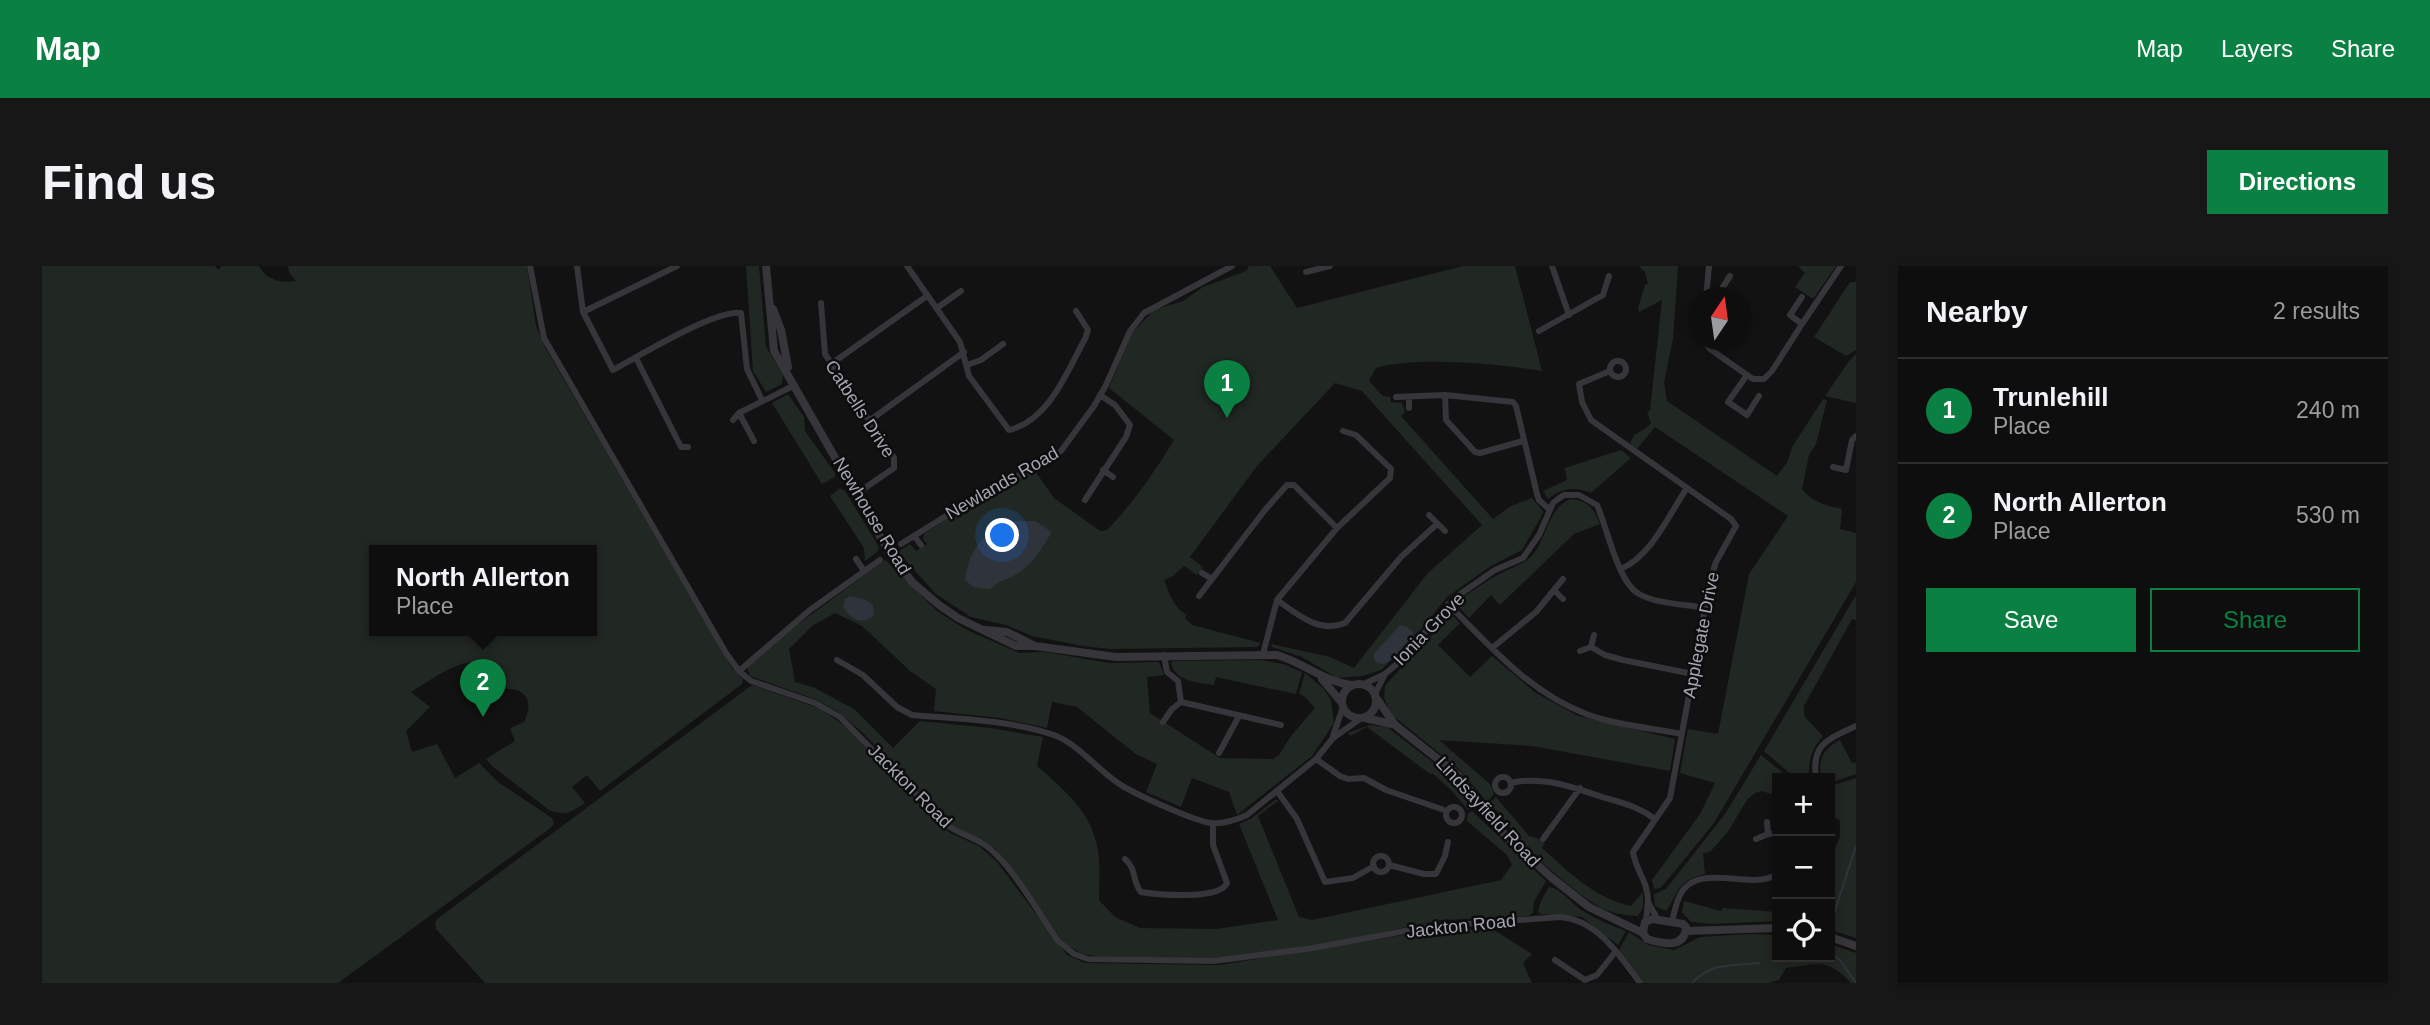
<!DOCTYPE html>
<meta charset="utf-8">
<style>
:root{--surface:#0e0e0e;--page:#171717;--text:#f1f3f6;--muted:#9b9c9e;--line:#2e2e2e;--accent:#0b8043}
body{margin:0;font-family:Arial,sans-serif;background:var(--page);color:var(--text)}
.controls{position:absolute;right:21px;bottom:21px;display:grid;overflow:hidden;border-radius:0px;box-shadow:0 4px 10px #0003}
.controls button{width:63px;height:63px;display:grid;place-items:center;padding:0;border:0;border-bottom:2px solid var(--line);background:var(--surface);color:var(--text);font:35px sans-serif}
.compass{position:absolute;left:1646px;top:21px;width:63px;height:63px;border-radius:50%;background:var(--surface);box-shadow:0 4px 10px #0003;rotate:13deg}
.you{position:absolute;left:961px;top:270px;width:24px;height:24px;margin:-18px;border:5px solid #fff;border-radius:50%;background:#1a73e8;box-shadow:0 0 0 10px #1a73e833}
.badge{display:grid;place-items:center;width:46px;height:46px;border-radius:50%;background:var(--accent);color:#fff;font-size:23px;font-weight:700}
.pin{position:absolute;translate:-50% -58px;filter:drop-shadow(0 2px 4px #0008)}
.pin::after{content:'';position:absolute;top:37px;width:24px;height:21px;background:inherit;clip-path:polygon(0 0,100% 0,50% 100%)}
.popup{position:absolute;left:327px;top:279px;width:228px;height:91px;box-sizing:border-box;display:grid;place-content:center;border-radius:0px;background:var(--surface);filter:drop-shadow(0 2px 5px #0005);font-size:23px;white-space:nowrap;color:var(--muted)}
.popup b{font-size:26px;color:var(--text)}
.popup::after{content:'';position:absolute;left:50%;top:100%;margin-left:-14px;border:14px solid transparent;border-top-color:var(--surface)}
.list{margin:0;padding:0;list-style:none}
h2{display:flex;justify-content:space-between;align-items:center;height:91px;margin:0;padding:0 28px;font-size:30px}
h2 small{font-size:23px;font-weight:400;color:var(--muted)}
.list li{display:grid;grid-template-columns:46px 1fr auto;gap:21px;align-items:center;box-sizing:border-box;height:105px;padding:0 28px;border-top:2px solid var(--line)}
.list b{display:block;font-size:26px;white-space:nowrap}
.list p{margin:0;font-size:23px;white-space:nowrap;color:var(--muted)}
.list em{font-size:23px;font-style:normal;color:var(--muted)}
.actions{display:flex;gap:14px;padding:21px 28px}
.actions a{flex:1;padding:16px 0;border:2px solid var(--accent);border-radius:0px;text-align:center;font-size:24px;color:var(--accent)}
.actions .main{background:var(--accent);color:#fff}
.icon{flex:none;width:38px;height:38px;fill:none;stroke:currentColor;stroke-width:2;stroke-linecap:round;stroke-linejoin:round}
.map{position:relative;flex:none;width:1814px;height:717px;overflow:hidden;border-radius:0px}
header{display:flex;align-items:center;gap:42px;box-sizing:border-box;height:98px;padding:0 35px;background:var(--accent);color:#fff}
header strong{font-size:33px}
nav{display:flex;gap:38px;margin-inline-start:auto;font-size:24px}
.intro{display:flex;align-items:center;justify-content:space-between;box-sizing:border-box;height:168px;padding:0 42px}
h1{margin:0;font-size:49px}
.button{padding:18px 32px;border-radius:0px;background:var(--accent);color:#fff;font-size:24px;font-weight:700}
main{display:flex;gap:42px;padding:0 42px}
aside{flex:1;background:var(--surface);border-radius:0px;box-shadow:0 4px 10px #0003}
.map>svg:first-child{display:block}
</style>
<header>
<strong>Map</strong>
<nav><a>Map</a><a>Layers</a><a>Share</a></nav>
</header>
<div class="intro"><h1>Find us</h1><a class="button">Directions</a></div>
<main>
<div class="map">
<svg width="1814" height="717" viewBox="0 0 1814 717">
<rect width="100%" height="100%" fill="#121213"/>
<path fill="#212722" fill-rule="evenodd" d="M 0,0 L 173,0 L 176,4 L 180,0 L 217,0 C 225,15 239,17 254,15 L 247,6 L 246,0 L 485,0 L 494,60 L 504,83 L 690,402 L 701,413 L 700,418 L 558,525 L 545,509 L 530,521 L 543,537 C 528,546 525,551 507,544 L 450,500 L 444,493 L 473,475 L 468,462 L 482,456 C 493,434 483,421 459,423 C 454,415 450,406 443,400 C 426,385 385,417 369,426 L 388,441 L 364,465 L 370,486 L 395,478 L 413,512 L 437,497 L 456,516 L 510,552 L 512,558 L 507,563 L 296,717 L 0,717 ZM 332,285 L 550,285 L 550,365 L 332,365 Z
M 704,0 L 717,0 L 724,81 L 741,109 L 740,118 L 724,126 L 711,105 Z
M 1207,0 L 1228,0 L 1255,42 L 1421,0 L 1473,0 L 1500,105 C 1459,98 1373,90 1334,102 L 1327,115 L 1341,130 L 1348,131 L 1349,136 L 1360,137 L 1363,146 L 1359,150 L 1451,253 L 1469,240 L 1490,232 L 1501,245 L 1500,249 L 1480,284 L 1449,300 L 1405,331 L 1373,371 L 1339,404 L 1320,410 L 1295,412 L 1260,391 L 1230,381 L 1229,378 L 1288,391 L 1312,402 L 1385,308 L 1440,259 L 1320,125 L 1293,117 L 1215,200 L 1148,291 L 1161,301 L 1155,309 L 1142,300 L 1131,310 L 1122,314 C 1128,329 1132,342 1145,349 L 1143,352 L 1150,359 L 1219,377 L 1215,381 L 1068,383 L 1041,380 L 990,370 L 964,359 L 929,351 L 894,328 L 856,286 L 868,278 L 874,285 L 885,278 L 881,273 L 882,268 L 946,226 L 993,205 L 1012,232 L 1058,265 L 1065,264 C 1091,237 1112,207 1132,174 L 1067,122 L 1090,67 L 1112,44 L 1141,35 L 1161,21 L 1204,5 Z
M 1597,0 L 1636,0 L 1631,73 L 1622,116 L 1625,135 L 1735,210 L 1746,195 L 1750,181 L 1781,133 L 1785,134 L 1774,178 L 1767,189 L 1760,223 C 1769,236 1786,240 1800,243 L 1798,263 L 1814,267 L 1814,316 L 1672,557 L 1623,617 L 1618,622 L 1612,623 L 1610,614 L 1658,548 L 1673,517 L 1638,507 L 1646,463 L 1676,468 L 1707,308 L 1746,250 L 1613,161 L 1595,183 L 1588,177 L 1592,169 L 1603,163 L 1609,157 L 1605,147 L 1608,144 L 1620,34 L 1597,46 L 1596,42 L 1603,19 L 1606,18 L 1603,6 Z
M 1756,0 L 1794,0 L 1771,33 L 1753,21 L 1763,7 Z
M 1808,16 L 1814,16 L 1814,84 L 1804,90 L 1772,71 Z
M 1814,88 L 1814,137 L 1783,130 L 1807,95 Z
M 746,128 L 762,151 L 763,165 L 793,207 L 793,211 L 780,218 L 730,137 Z
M 1579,184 L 1589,192 L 1549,227 C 1534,220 1519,222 1506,233 L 1501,225 L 1525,214 L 1523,202 Z
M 798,222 L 803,225 L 837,281 L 835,286 L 823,295 L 822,282 L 788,230 Z
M 1528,233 C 1545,234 1552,242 1558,258 L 1532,268 L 1458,339 L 1449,329 L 1427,352 L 1416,340 L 1417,334 C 1429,326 1441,317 1454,310 C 1469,301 1485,299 1495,283 C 1505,266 1508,242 1528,233 Z
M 843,294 L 895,345 L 923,363 L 977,387 L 1003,386 L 1067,397 L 1117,396 L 1122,409 L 1105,411 L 1108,447 L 1178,492 L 1231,493 L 1237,489 L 1249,470 L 1273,442 L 1262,430 L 1257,428 L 1263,407 L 1282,423 L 1289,434 L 1292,457 L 1270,490 L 1195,549 L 1187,526 L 1150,512 L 1139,541 L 1104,526 L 1115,498 L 1095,489 L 1035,441 L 1010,436 L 1005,462 L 958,452 L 892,445 L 894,423 L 868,405 L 820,360 L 793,347 L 770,360 L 747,383 L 753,416 L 771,421 L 812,443 L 851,482 L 878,455 L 948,462 L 1001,471 L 995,500 C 1021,523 1048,544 1055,580 C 1059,597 1057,617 1057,634 L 1073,651 L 1098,662 L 1174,663 L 1236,654 L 1197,558 L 1210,552 L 1233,534 L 1237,534 L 1216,550 L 1257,651 L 1270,654 L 1459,614 L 1470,599 L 1465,589 L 1425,555 L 1426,548 L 1430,545 L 1504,615 L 1492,636 L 1491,646 L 1487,650 L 1400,654 L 1279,678 L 1194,690 L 1163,693 L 1053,690 L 1041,688 L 1022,678 L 954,583 L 909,559 L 821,467 L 795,445 L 772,433 L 708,410 L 705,401 L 747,365 Z
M 1814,329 L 1814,354 L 1810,353 L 1762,440 L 1762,450 L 1781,470 C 1769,484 1766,494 1767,512 L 1752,511 L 1722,485 Z
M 1408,347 L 1418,357 L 1396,379 L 1428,411 L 1450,390 L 1494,427 L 1536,450 L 1633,473 L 1628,505 L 1490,480 L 1397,474 L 1448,518 L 1452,528 L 1445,536 L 1418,504 L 1349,448 L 1342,432 L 1343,420 L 1347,415 L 1386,374 L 1404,348 Z
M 1219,394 L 1241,398 L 1260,406 L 1254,428 L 1174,411 L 1172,419 C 1156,416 1133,416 1129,397 L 1131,395 Z
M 710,419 L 779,443 L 807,463 L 886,547 L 908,567 L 937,580 L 955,596 L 1025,689 L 1043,697 L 1178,699 L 1410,661 L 1439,665 L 1444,659 L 1490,688 L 1481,697 L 1490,717 L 443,717 L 394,663 L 393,657 L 395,653 Z
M 1328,459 L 1345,461 L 1401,504 L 1417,521 L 1428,542 L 1426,544 L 1411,526 L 1390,507 L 1388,508 L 1325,461 L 1308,470 L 1306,467 Z
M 1798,474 L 1810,497 L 1814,496 L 1814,508 L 1788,517 L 1788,512 L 1779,512 C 1776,493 1781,483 1798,474 Z
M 1719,489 L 1747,512 L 1735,512 L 1735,530 L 1720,525 L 1713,527 L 1705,534 L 1685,567 L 1668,586 L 1661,587 L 1663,608 C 1635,614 1637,627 1624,645 L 1613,640 L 1612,628 L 1624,623 L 1683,548 Z
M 1814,512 L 1814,672 L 1788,664 L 1788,593 L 1798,571 L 1798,554 L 1788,550 L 1788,520 Z
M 1454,531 L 1487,570 L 1495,572 L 1503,577 L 1500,582 C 1527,606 1552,632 1589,640 L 1601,626 L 1601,641 L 1596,650 C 1582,650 1565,646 1554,639 C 1533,626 1489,589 1474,570 C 1463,556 1463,549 1446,538 Z
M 1507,621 C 1520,623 1529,637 1539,644 C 1554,653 1568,659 1584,665 L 1576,679 L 1540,651 L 1498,648 L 1496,645 L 1499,635 Z
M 1642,635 L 1679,645 L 1681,642 L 1735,646 L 1735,655 L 1671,658 L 1649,656 L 1640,646 Z
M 1587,666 L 1606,679 L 1632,684 L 1658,671 L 1707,668 L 1735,669 L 1735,691 L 1788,691 L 1788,678 L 1814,687 L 1814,717 L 1809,717 C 1785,692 1777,698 1744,702 L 1737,714 L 1726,717 L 1601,717 L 1576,686 Z"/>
<path fill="#2f343c" d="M 974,255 L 993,255 L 1010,266 C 1001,280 992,296 978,306 C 968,313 957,314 948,323 L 931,321 L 923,314 C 928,280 942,266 974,255 Z
M 808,330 L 824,334 L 831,339 L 832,349 C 821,360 807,353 801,340 L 803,333 Z
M 1358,359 L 1365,361 L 1371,366 C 1369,373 1352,393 1344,397 C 1339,399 1337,397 1333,395 L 1331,389 Z"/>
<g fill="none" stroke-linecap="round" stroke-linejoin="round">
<path stroke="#2f343c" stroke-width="2" d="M 1790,654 L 1814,580
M 1788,688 L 1798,694 L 1814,717
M 1738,695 L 1752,691
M 1650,717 C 1670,696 1689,700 1717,697"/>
<path stroke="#35353a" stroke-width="6" d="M 488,0 L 502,72 L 684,387 L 697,405 L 709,415 L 773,437 L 798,451 L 904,558 C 917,569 934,571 947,582 C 970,600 998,649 1016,675 L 1032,688 L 1046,693 L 1172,695 L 1271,682 L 1384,661 L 1518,651 C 1556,654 1577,689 1598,717
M 535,0 L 541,46 L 571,104 C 597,90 672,44 699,47 L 705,103 L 720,134
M 865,0 L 918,76 L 927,110 L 967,164 C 1007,155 1025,105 1043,73 L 1046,64 L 1034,45
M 1510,0 L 1527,49
M 1264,6 L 1288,0
M 1665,27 L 1677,27 L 1688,10
M 1664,32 L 1667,0
M 779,37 L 783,88 L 852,192 L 852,202 L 814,228
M 895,42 L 919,25
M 541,46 L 635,0
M 1760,58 L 1799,0
M 1497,65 L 1561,29 L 1567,10
M 1661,74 L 1668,83 L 1705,109 L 1711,113 L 1722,113 L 1730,105 L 1760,58 L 1748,49 L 1760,31
M 594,92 L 639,181 L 646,181
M1568 103a8 8 0 1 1 16 0a8 8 0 1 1-16 0Z
M 789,98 L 885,30
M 925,99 L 939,94 L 961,78
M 1568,105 L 1537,118 L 1540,136 L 1549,154 L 1689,253 L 1694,260 L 1674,296 L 1668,315 L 1628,532 L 1591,586 C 1594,606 1606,614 1606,636
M 1705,109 L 1686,136 L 1705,149 L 1717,130
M 1403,129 L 1404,154 L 1433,186 L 1438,187 L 1481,175
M 1354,131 L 1403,129 L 1471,136 L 1474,140 L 1495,228 L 1497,234 L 1508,244
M 1367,131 L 1367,142
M 697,147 L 712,175
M 691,154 L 697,147 L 753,119
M 827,155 L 922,86
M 1791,201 L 1804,204 L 1810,174 L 1814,170
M 1061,204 L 1071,211
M 1043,234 L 1084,171 L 1088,159 L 1073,139 L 1058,129
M 1387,249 L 1403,265
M 872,270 L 879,279
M 859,278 L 952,220 L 989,204 L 1019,185 L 1052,140 L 1064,119 L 1088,65 L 1102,47 L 1190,0
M 814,293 L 822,305
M 1579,303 C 1610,289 1626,250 1645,222
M 1160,307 L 1170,313
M 1513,325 L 1521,333
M 1157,330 L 1223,244 L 1245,219 L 1252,219 L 1295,262
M 1235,334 C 1255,348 1277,368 1303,357 L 1359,291 L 1395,258
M 1406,338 C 1448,380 1487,426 1544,448 C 1574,459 1608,462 1640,468
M 1552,369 L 1549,381 L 1563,389 L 1581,394 L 1651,408
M 1450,382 L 1494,346 L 1521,313
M 1538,385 L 1549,381
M 1221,388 L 1235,334 L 1295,262 L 1348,212 L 1349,203 L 1345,199 L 1314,169 L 1301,165
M 1122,389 L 1125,406 L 1136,415 L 1139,436 L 1239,459
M 795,394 L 821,409 L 855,441 L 870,449 C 916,453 968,454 1012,469 C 1036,478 1055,503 1076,517 C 1090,527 1152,555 1169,557 C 1182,558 1194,554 1205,549 L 1274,493 L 1291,472 L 1318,453
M 697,405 L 768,344 L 838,294
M 1322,418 L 1343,408 L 1357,396 L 1414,331 L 1453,304 L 1481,292 L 1497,269 L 1511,237 L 1516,233 L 1522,229 L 1537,229 L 1555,239 C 1565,261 1576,317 1597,328 C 1615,338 1642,338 1662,342
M 1333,428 L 1343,408
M 1121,456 L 1130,443 L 1139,436
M 1291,470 L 1301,441
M 1177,487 L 1197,450
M 1274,493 L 1298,510 L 1306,513 L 1322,512 L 1344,524 L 1405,545
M1453 519a8 8 0 1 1 16 0a8 8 0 1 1-16 0Z
M 1774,512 C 1769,477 1787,473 1814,460
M 1469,517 C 1504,509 1534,523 1567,533 C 1585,538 1598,542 1613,553
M 1235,525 L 1255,553 L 1283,616 L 1311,612 L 1332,600
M1404 549a8 8 0 1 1 16 0a8 8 0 1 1-16 0Z
M 1725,556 L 1726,568
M 1501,573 L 1538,522
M 1714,573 L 1726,568 L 1735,568
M1331 598a8 8 0 1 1 16 0a8 8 0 1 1-16 0Z
M 1083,593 C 1095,603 1090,616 1099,626 C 1117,629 1178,634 1185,617 L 1171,579 L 1171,557
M 1347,599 L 1382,608 L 1394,608 L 1403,590 L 1406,576
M 1604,654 L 1606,636 L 1616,654
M 1630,656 C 1632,647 1634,637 1638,629 C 1656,594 1710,626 1735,608
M 1513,694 L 1543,714 L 1555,709 L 1574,685"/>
<path stroke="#35353a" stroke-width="8" d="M 724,0 L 732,85 L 847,286 L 870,316 L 897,339 L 916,352 L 974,380 L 993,380 L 1074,391 L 1235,389 C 1262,397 1281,415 1309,419
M 731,43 L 739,64 L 746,101
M 944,364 L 965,366 L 993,380
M 1280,413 L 1300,437
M1300 435a17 17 0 1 1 34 0a17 17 0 1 1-34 0Z
M 1335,433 L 1353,459 L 1416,509 L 1464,570 L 1510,612 L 1547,641 L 1601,667
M 1323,452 L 1350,458
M 1611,653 L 1641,658 L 1644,661 C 1643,683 1621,678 1605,673 L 1601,667 L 1603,656 Z
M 1644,665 L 1735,662
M 1788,671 L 1814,680"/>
</g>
<g text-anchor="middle" stroke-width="5" stroke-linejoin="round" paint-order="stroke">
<g font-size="18" fill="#a5a7b2" stroke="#0d0d0e">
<text transform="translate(818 143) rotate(57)" y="6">Catbells Drive</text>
<text transform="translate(960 217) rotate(-30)" y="6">Newlands Road</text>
<text transform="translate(830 250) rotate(59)" y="6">Newhouse Road</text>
<text transform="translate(1387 363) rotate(-46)" y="6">Ionia Grove</text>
<text transform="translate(1659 369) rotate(-79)" y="6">Applegate Drive</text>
<text transform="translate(868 520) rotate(45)" y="6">Jackton Road</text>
<text transform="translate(1446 546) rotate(47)" y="6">Lindsayfield Road</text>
<text transform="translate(1419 660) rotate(-6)" y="6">Jackton Road</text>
</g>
</g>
</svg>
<div class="controls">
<button>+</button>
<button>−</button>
<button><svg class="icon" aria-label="locate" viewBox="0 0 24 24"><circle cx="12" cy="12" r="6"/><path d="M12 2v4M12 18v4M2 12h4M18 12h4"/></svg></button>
</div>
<svg class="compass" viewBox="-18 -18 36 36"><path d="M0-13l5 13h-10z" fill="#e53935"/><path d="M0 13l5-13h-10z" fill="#9b9c9e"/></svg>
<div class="you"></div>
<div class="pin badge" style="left:1185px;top:152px">1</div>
<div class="pin badge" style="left:441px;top:451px">2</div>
<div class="popup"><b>North Allerton</b>Place</div>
</div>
<aside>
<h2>Nearby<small>2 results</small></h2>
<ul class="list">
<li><span class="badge">1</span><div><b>Trunlehill</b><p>Place</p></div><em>240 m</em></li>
<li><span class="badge">2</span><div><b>North Allerton</b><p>Place</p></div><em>530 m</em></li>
</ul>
<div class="actions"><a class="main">Save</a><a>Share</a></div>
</aside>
</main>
